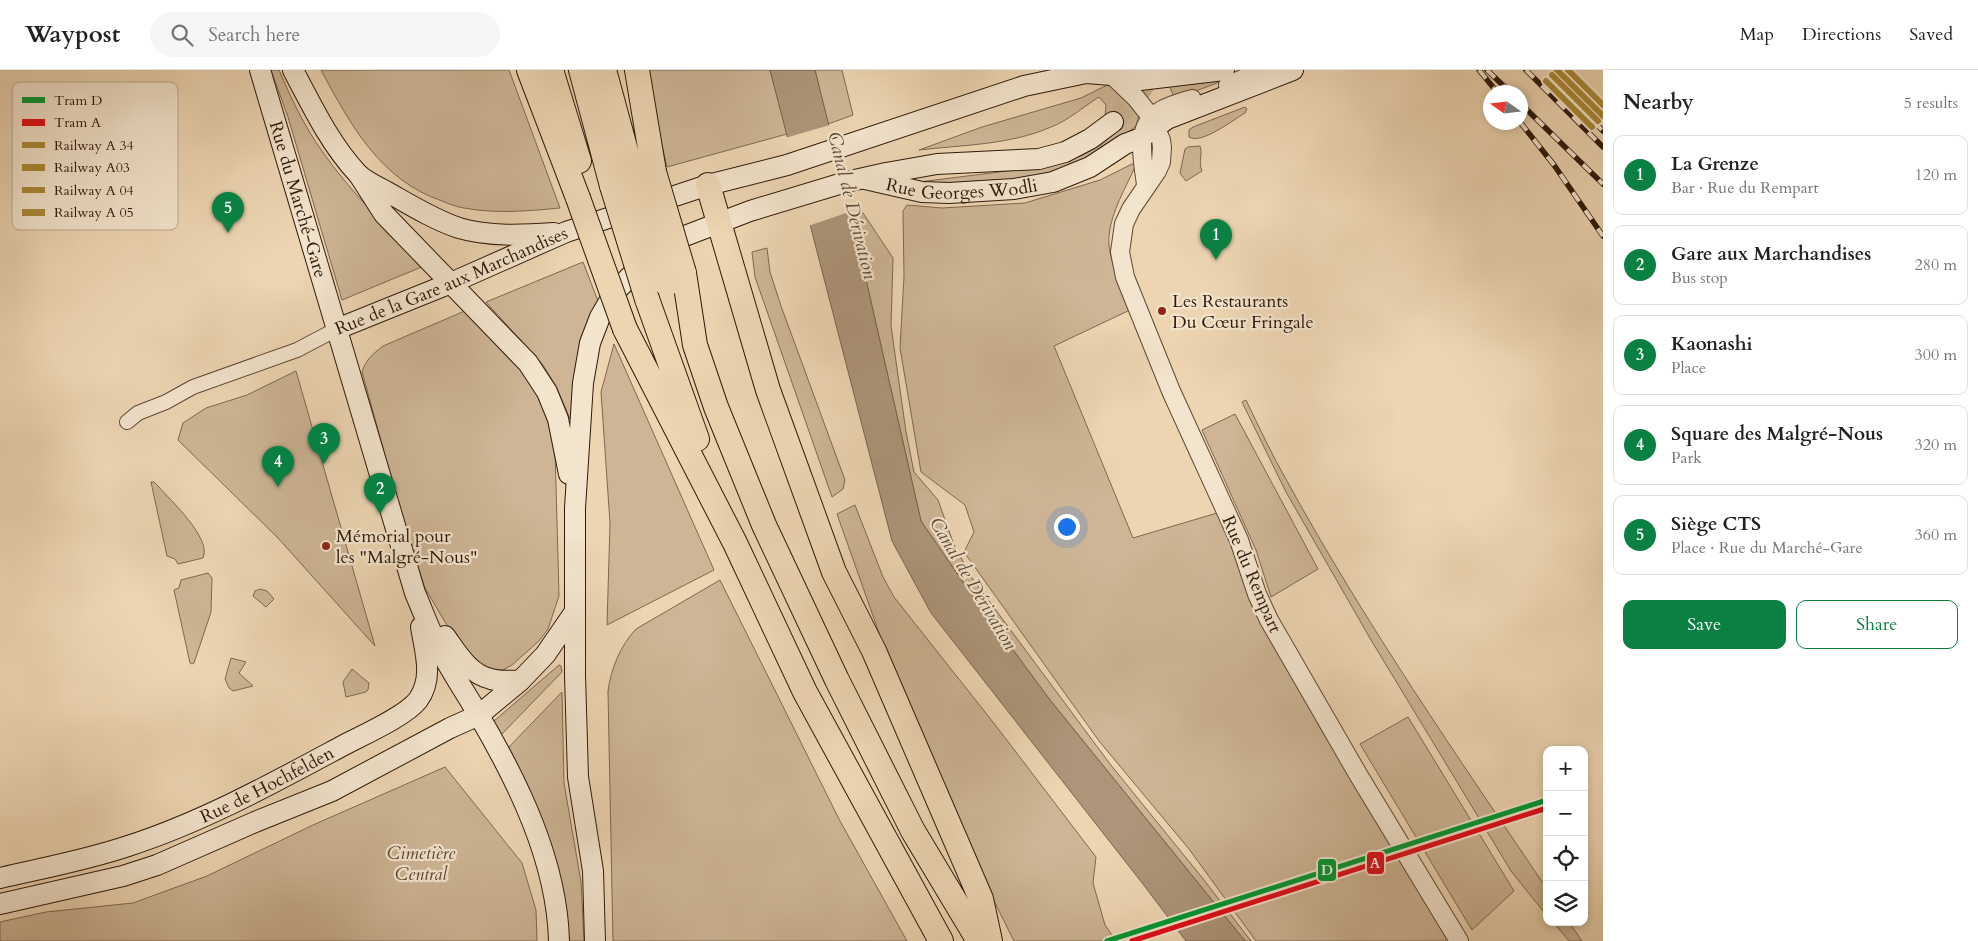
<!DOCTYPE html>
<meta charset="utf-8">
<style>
:root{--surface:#fff;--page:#f6f6f6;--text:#222;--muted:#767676;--line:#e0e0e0;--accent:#0b8043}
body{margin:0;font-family:Cardo,serif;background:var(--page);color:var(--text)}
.controls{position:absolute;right:15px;bottom:15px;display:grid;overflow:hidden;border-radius:10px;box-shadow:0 2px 8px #0003}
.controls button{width:45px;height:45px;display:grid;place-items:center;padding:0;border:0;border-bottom:1px solid var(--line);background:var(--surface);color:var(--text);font:25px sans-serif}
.compass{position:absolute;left:1483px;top:15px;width:45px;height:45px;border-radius:50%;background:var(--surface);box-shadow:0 2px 8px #0003;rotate:284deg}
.you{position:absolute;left:1066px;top:456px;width:18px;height:18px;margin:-12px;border:4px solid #fff;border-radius:50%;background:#1a73e8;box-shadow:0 0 0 8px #1a73e833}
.badge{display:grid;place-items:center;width:32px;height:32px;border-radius:50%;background:var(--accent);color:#fff;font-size:16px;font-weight:700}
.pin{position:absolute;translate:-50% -41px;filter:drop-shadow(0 1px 2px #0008)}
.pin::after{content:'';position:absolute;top:26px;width:18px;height:15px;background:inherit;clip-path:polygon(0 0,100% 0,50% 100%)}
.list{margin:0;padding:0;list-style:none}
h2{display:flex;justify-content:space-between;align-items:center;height:65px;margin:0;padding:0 20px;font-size:21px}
h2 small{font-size:16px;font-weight:400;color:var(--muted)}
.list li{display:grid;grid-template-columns:32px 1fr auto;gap:15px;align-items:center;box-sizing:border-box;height:80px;margin:0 10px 10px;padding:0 10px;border:1px solid var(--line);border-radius:10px}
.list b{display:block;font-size:19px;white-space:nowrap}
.list p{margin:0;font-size:16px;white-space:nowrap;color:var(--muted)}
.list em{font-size:16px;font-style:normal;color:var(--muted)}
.actions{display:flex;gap:10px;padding:15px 20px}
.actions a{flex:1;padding:11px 0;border:1px solid var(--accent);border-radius:10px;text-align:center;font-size:18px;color:var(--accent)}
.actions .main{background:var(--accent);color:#fff}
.icon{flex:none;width:28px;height:28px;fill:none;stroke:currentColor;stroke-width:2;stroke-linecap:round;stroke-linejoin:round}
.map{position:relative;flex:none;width:1603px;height:871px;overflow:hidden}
header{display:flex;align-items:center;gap:30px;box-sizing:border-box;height:70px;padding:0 25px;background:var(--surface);border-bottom:1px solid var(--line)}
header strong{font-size:24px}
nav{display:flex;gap:28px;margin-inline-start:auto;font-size:18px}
.search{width:350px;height:45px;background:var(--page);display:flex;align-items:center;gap:12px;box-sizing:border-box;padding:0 18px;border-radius:28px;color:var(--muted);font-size:19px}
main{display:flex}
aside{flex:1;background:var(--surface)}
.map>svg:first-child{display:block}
</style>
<header>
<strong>Waypost</strong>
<div class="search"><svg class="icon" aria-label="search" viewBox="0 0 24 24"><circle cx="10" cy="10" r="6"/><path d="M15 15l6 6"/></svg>Search here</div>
<nav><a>Map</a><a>Directions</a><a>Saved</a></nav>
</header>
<main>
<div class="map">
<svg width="1603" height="871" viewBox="0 0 1603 871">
<rect width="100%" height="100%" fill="#edd5b2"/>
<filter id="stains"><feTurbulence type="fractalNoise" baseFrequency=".004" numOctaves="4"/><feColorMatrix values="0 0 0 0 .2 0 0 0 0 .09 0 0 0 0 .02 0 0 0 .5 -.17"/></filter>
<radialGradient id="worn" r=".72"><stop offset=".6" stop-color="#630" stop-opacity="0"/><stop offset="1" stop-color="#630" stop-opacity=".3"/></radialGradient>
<path fill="#cdb595" stroke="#7e6750" d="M 271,0 L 279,0 C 291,28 304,56 322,81 C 351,123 389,159 424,196 L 342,230 L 288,47 Z
M 321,0 L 509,0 L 560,138 C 528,141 496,144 464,138 C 457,137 449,134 442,131 C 380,110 350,54 321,0 Z
M 647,0 L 770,0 L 787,64 L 667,97 L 647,10 Z
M 815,0 L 842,0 L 853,45 L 828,54 Z
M 1235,6 L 1175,29 L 1168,13 Z
M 1109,14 L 1114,15 L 1139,45 L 1136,56 L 1102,82 L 1059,102 L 1029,109 L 963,115 L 919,112 L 1055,95 L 1083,85 L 1101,75 L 1123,56 L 1115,47 L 1105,47 L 1106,35 L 1099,27 C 1083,37 1069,50 1051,57 C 1010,75 962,75 919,80 L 982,57 L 1081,28 Z
M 1245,37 L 1247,39 L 1245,43 C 1233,50 1201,75 1189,67 L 1189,60 L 1193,57 Z
M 1200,76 C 1203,83 1198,93 1202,101 L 1186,111 L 1180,103 L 1185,79 L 1188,77 Z
M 1132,94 L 1136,95 C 1126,117 1111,142 1109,166 C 1107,189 1123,219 1130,240 L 1054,276 L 1133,468 L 1217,443 L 1242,502 L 1255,541 L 1322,661 L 1447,868 L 1445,871 L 1256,871 L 1189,779 L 1099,671 L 964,482 L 974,462 L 965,435 L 921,402 L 900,278 L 904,206 L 903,141 L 907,135 L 942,138 L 1025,133 L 1100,110 Z
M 863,143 L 893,188 L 891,256 L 906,362 L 914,402 L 938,430 L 954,475 L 972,508 L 1110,694 L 1204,810 L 1251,871 L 1245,871 L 1050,630 L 965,515 L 921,451 L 851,144 Z
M 767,178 L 770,202 L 781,236 L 845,410 L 843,419 L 832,427 L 755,207 L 752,182 Z
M 583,192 L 598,231 L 570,349 L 556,316 L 543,295 L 486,232 Z
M 467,240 L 527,306 L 544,338 L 555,378 L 559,526 L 548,559 L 539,571 L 512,595 L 503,600 L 492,600 L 482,598 L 458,574 L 425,518 L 408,468 L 362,302 C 366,289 373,284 383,276 Z
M 614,274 L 714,500 L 607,555 L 610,453 L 601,322 Z
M 296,301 L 375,576 L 277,467 L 178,370 L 183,353 L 206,338 L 247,325 Z
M 1246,330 C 1259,357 1272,385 1287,411 C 1365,553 1457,686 1547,819 L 1547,846 L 1511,801 L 1371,570 L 1286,422 L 1242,332 Z
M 1235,344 L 1318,499 L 1271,527 L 1256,480 L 1202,360 Z
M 151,412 L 154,412 L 158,416 C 170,430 212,468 203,488 L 178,494 L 175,489 L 167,486 Z
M 855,435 L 883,507 L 894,527 L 996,656 L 1096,787 L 1093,813 L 1105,855 L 1116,871 L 1014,871 L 936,715 L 889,591 L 837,444 Z
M 208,503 L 212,508 L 211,542 L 194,593 L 192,594 L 190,593 L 174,520 L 179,518 L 181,510 Z
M 720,510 L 840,751 L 907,871 L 613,871 L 608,621 C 611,599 620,576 636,559 Z
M 260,519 L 267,521 L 274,529 L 266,537 L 253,526 L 255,521 Z
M 231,588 L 246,592 L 239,603 L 253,616 L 233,621 L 229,618 L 225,609 Z
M 559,595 L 561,596 L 562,602 L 500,666 L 493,653 L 494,651 Z
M 352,599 L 369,613 L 368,620 L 366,622 L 346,627 L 343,612 Z
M 562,622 L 564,713 L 581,812 L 584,871 L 568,871 L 507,679 Z
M 1408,647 L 1514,821 L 1472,860 L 1360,674 Z
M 445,697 L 522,793 L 536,840 L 537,871 L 0,871 L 0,852 L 46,842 L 133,833 L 207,806 L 313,755 Z
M 1553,852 L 1569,852 L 1582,871 L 1569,871 Z"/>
<path fill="#ac9579" stroke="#7a634d" d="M 770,0 L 815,0 L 851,144 L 921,451 L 965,515 L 1050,630 L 1245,871 L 1186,871 L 1146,818 L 931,543 L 892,471 Z"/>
<path fill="#edd5b2" d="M 830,55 L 852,141 L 808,156 L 785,68 Z"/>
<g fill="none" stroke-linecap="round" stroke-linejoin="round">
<path stroke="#c7af90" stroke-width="20" stroke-dasharray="20 10" stroke-linecap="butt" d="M 1113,52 L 1139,23 L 1156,0"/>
<g stroke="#5e4834" stroke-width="16">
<path id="minor" d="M 127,352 L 138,343 L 166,332 L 193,317 L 297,280 L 337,259"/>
</g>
<g stroke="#5e4834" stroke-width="20">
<path id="tertiary" d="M 1112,5 L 1136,28 L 1151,47 L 1161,70 L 1162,77 L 1161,92 L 1157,101 L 1131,139 L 1124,154 L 1120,182 L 1125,207 L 1171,321 L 1239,470 L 1257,524 L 1269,550 L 1359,706 L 1459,871
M 1228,15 L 1265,0
M 1146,115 C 1143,88 1133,56 1162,40 C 1171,35 1182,32 1192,29"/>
</g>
<g stroke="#2e190a" stroke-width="22">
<g id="secondary">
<path id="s1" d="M 260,0 L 415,523 C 422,539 428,556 436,572 C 448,597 464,620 478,644 C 518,712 557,791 559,871"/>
<path d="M 293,0 C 312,36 330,74 358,104 C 366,112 381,118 391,124 C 412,136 435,150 459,158 C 489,167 524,165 554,163"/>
<path d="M 359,105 L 384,144 L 528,293 L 547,322 L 558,349 L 569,404"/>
<path id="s2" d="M 865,109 L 922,122 L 949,123 L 1014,119 L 1053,112 L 1090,97 L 1125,74 L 1141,68 L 1167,49 L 1293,0"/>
<path id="s3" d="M 337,259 L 451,213 L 566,162 L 708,115 L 787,95 L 1024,16 L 1086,3 L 1112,5 L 1140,10 L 1224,0"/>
<path d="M 445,566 C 458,584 469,604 491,609 C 500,612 511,610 520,611"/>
<path id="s4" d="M 0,808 C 43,798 87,790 128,776 C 203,752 275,712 344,675 C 363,665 406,646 418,630 C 434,608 425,582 421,557"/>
<path d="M 0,834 L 123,806 L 157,795 L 255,752 L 332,721 L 450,658 L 479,645 L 520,611 L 545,585 L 574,543"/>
<path d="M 595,871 L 593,801 L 578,707 L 575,605 L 575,438 L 583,313 L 590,273 L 600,247 L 614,223 L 646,190 L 677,169 L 750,141 L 846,112 L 886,103 L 937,94 L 1039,89 L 1065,82 L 1090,69 L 1113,52"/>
</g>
</g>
<g stroke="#2e190a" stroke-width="26">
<path id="trunk" d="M 529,0 L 578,128
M 551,0 L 579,91
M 581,0 L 612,116
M 604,0 L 633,107
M 637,0 L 654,102
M 708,115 L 768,320 L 834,502 L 874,581 L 981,829 L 990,871
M 684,203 L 695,275 L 716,337 L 764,455 L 837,610 L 913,761 L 979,871
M 647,229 L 697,369
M 625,259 L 735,473 L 805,622 L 941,871"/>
</g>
<use href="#minor" stroke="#f3e4cd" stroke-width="14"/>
<use href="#tertiary" stroke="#f3e4cd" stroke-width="18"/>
<use href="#secondary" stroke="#f3e4cd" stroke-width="20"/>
<use href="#trunk" stroke="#edd5b2" stroke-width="24"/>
<g stroke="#2e190a" stroke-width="5.5">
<path id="rail" d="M 1479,0 L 1497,22
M 1487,0 L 1510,22
M 1526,0 L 1603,77
M 1520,33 L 1603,114
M 1520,52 L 1554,95 L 1603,166
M 1594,52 L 1603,61"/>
</g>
<use href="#rail" stroke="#f3e4cd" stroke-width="4" stroke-dasharray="11" stroke-linecap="butt"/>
<g stroke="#2e190a" stroke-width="26" stroke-linecap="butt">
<path id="trunk-bridge" d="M 654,102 L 684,203
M 633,107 L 667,214
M 612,116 L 647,229
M 578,128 L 625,259"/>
</g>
<use href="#trunk-bridge" stroke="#edd5b2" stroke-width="24"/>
<g stroke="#f3e4cd" stroke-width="10">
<path id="rail-1" d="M 1557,0 L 1603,46"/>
</g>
<g stroke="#f3e4cd" stroke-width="10">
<path id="rail-2" d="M 1552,5 L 1598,51"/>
</g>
<g stroke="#f3e4cd" stroke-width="10">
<path id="rail-3" d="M 1568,0 L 1603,35"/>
</g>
<g stroke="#f3e4cd" stroke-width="10">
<path id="rail-4" d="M 1546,11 L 1592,57"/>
</g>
<use href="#rail-1" stroke="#ab8935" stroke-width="6"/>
<use href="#rail-2" stroke="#ab8935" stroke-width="6"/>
<use href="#rail-3" stroke="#ab8935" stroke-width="6"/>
<use href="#rail-4" stroke="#ab8935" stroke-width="6"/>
<g stroke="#f3e4cd" stroke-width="9">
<path id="tram-1" d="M 1107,871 L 1547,730"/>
</g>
<g stroke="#f3e4cd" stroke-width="9">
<path id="tram-2" d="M 1132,871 L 1547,738"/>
</g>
<use href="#tram-1" stroke="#093" stroke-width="5"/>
<use href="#tram-2" stroke="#e10d19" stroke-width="5"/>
</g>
<g fill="#8f2418" stroke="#f3e4cd" stroke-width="2">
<circle cx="1162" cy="241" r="5"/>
<circle cx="326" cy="476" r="5"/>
</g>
<g text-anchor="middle" stroke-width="4.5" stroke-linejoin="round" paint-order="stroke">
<g font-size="18" fill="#2e190a" stroke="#f3e4cd">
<text dy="6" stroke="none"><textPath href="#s2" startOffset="98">Rue Georges Wodli</textPath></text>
<text dy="6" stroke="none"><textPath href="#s1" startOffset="135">Rue du Marché-Gare</textPath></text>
<text dy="6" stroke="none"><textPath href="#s3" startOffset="124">Rue de la Gare aux Marchandises</textPath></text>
<text transform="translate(1252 504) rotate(67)" y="6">Rue du Rempart</text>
<text dy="6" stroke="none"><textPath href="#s4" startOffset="284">Rue de Hochfelden</textPath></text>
</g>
<g font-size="18" fill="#2e190a" stroke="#f3e4cd" text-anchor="start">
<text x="1172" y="237">Les Restaurants<tspan x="1172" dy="21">Du Cœur Fringale</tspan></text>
<text x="336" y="472">Mémorial pour<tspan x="336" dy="21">les "Malgré-Nous"</tspan></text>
</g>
<g font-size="18" font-style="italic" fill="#5e4834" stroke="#f3e4cd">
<text x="421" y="789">Cimetière<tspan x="421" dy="21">Central</tspan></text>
</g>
<g font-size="19" font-style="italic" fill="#604b36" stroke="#f3e4cd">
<text transform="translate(853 135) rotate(76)" y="7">Canal de Dérivation</text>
<text transform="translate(974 513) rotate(59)" y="7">Canal de Dérivation</text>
</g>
</g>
<rect x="12" y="12" width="166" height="148" rx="8" fill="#f3e4cd" stroke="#b8a792" stroke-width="1"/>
<rect x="22" y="27" width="23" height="6" fill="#093"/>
<rect x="22" y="49" width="23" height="7" fill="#e10d19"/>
<rect x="22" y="72" width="23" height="6" fill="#ab8935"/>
<rect x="22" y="94" width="23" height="7" fill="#ab8935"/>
<rect x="22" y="117" width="23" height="6" fill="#ab8935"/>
<rect x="22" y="139" width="23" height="7" fill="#ab8935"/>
<g font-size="14" fill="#2e190a">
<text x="54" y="35">Tram D</text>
<text x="54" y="57">Tram A</text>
<text x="54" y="80">Railway A 34</text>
<text x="54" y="102">Railway A03</text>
<text x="54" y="125">Railway A 04</text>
<text x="54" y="147">Railway A 05</text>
</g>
<g stroke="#f3e4cd" stroke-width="2">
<rect x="1366" y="781" width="19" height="24" rx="5" fill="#e10d19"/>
<rect x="1317" y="788" width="20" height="24" rx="5" fill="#093"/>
</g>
<g font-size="14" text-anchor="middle" font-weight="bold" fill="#fff">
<text x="1375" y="798">A</text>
<text x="1327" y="805">D</text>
</g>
<rect width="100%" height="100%" filter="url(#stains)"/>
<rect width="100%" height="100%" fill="url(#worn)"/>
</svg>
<div class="controls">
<button>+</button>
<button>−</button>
<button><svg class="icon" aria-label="locate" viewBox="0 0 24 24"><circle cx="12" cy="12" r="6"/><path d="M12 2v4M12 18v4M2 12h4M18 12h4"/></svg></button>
<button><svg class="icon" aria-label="layers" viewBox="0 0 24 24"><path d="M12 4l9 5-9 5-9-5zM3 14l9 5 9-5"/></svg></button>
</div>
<svg class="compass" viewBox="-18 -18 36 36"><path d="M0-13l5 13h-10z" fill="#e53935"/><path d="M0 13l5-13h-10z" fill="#767676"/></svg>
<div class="you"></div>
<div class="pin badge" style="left:1216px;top:190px">1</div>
<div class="pin badge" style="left:380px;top:444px">2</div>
<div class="pin badge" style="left:324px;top:394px">3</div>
<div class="pin badge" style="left:278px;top:417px">4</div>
<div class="pin badge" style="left:228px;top:163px">5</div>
</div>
<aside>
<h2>Nearby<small>5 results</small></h2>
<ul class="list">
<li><span class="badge">1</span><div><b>La Grenze</b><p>Bar · Rue du Rempart</p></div><em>120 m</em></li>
<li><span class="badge">2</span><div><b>Gare aux Marchandises</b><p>Bus stop</p></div><em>280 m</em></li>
<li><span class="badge">3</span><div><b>Kaonashi</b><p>Place</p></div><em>300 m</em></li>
<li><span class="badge">4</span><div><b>Square des Malgré-Nous</b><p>Park</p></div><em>320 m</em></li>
<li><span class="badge">5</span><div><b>Siège CTS</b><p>Place · Rue du Marché-Gare</p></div><em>360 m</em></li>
</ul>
<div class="actions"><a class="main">Save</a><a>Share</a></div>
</aside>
</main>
